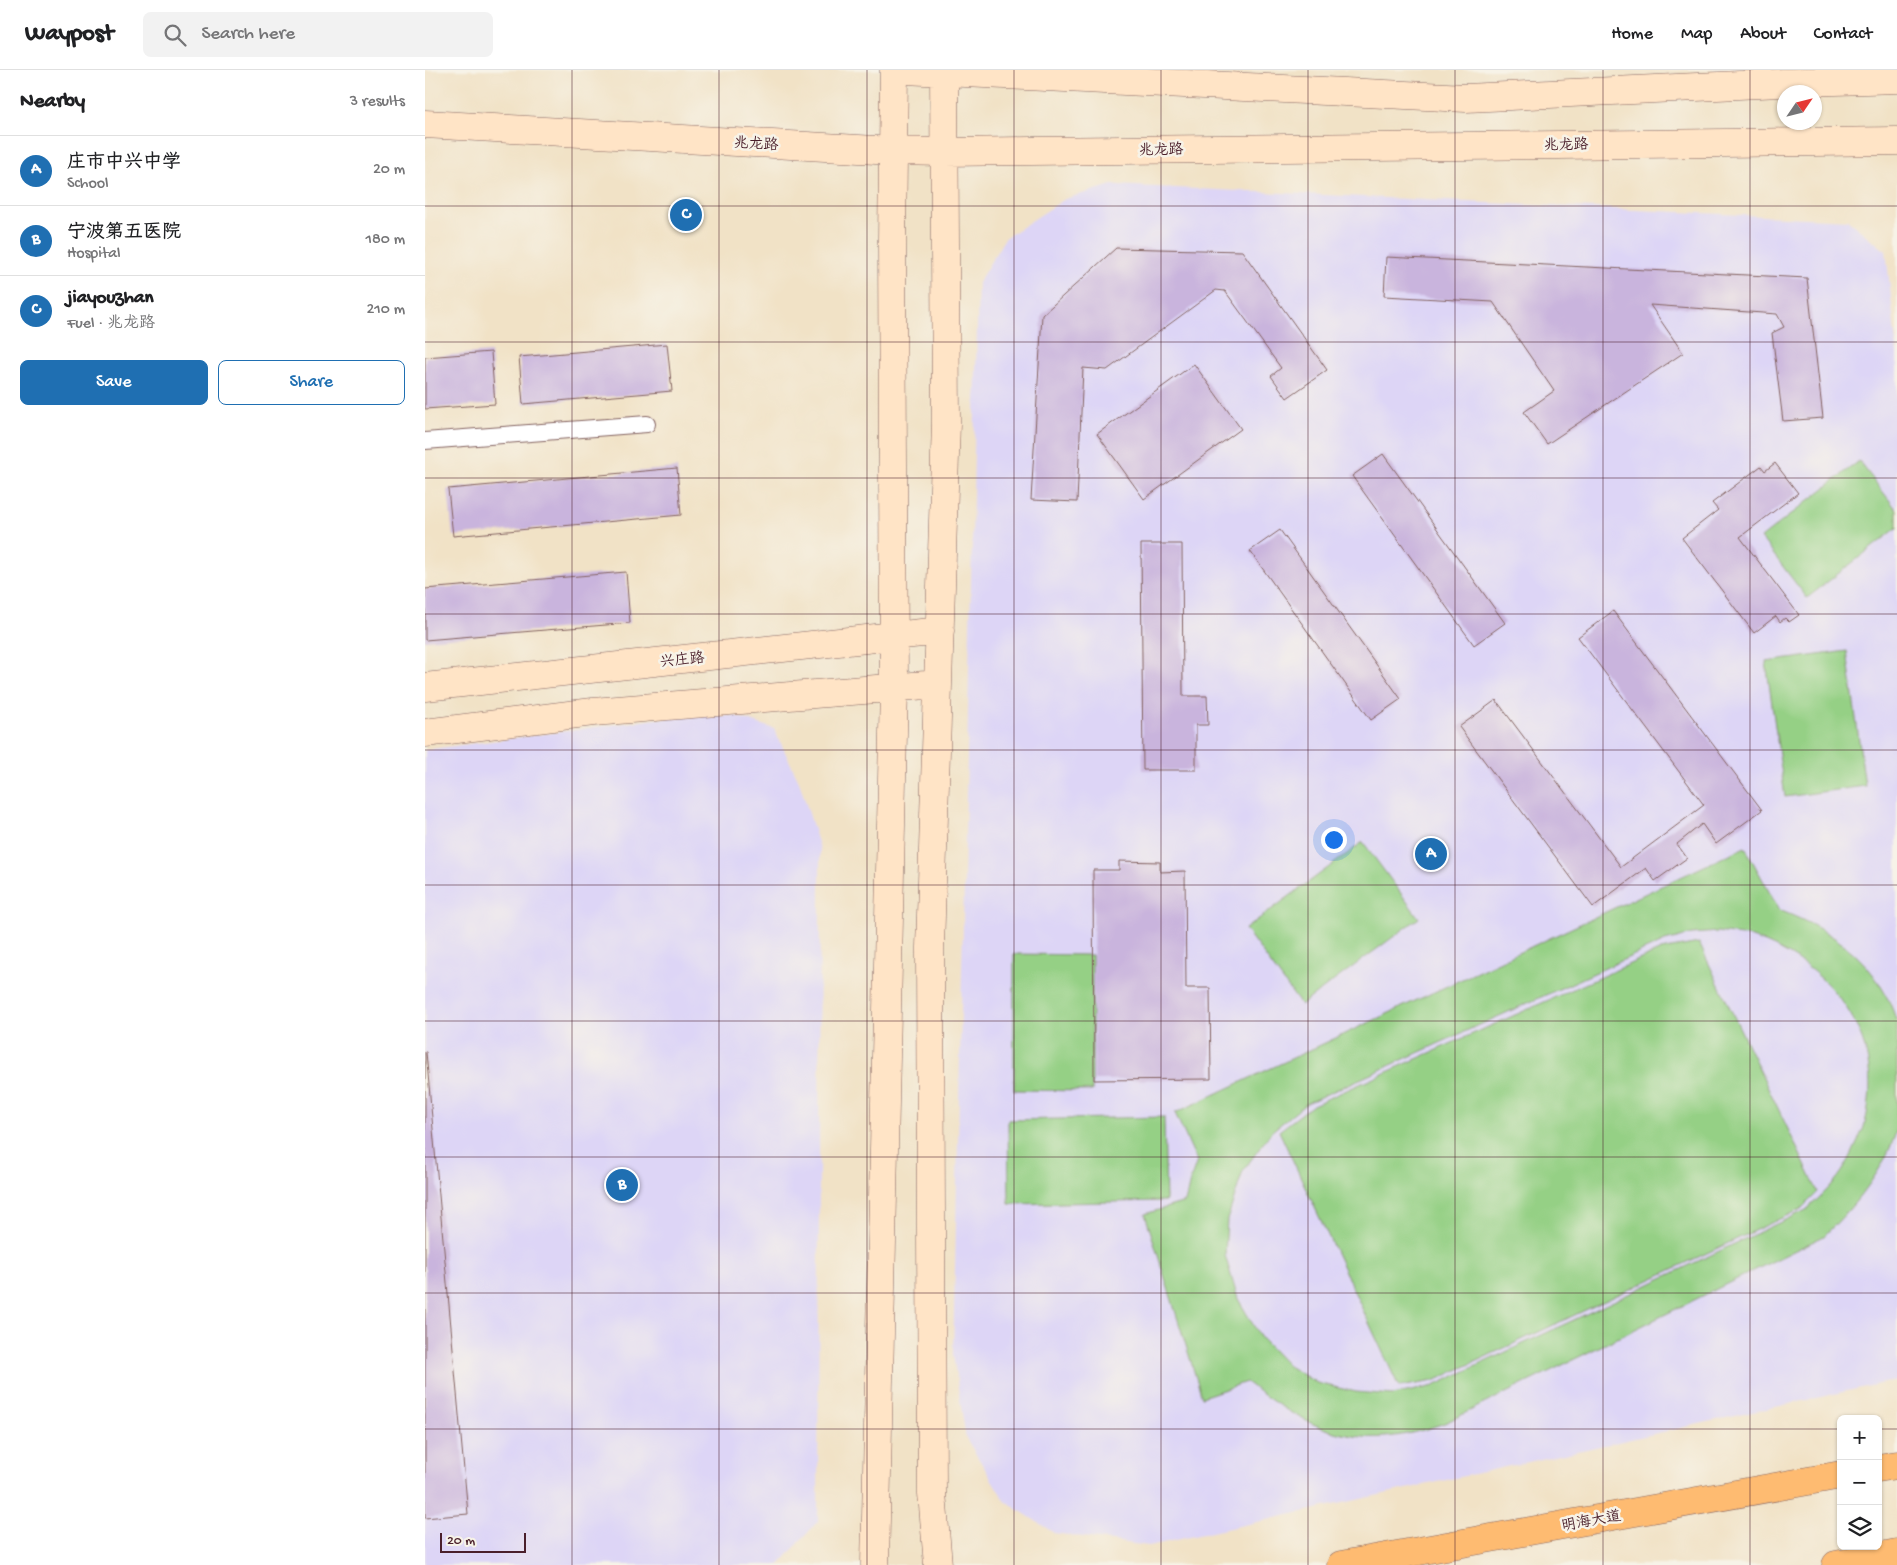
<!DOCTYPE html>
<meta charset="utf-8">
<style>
:root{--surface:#fff;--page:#f2f2f2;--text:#202124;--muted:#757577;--line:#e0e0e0;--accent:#1f6fb2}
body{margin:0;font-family:"Gochi Hand","LXGW WenKai TC",sans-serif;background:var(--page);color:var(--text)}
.controls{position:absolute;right:15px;bottom:15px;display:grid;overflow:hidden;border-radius:8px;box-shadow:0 1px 4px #0004}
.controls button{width:45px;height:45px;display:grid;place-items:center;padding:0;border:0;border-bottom:1px solid var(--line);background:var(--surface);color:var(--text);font:25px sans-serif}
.compass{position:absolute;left:1352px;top:15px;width:45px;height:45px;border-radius:50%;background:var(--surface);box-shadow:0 1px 4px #0004;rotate:55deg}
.scale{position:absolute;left:15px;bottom:12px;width:86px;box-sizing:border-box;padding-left:5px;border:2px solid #4a1f2b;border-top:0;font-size:14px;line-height:18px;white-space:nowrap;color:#4a1f2b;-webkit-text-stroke:4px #f7f3e8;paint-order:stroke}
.you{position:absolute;left:908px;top:769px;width:18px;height:18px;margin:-12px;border:4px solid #fff;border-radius:50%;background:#1a73e8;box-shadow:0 0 0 8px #1a73e833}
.badge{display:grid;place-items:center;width:32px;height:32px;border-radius:50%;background:var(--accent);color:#fff;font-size:16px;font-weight:700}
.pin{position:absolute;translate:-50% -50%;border:2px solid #fff;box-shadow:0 1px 5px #0006}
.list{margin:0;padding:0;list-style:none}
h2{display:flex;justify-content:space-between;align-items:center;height:65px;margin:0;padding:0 20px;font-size:21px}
h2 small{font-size:16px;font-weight:400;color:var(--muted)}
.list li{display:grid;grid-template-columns:32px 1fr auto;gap:15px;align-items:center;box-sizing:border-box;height:70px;padding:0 20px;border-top:1px solid var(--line)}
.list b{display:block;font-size:19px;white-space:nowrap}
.list p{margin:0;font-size:16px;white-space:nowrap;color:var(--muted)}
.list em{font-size:16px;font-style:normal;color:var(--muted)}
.actions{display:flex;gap:10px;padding:15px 20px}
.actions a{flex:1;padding:11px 0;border:1px solid var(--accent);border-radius:8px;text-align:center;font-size:18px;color:var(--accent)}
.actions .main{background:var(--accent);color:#fff}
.icon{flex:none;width:28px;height:28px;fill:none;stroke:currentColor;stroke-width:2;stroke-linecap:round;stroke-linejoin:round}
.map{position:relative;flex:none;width:1472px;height:1495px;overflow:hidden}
header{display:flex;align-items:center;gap:30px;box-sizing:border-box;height:70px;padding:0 25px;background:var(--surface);border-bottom:1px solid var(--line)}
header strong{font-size:24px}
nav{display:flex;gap:28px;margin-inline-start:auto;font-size:18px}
.search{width:350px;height:45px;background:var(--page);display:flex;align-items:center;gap:12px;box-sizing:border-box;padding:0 18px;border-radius:8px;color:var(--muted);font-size:19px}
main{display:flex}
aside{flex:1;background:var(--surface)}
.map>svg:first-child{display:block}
</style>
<header>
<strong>Waypost</strong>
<div class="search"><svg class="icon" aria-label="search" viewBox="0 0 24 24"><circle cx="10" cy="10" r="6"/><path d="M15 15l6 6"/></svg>Search here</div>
<nav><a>Home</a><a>Map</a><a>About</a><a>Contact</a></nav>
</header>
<main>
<aside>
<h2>Nearby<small>3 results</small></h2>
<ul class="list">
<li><span class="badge">A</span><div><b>庄市中兴中学</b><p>School</p></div><em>20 m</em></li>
<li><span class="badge">B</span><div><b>宁波第五医院</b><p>Hospital</p></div><em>180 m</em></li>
<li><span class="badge">C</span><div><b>jiayouzhan</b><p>Fuel · 兆龙路</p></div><em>210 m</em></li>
</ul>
<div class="actions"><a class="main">Save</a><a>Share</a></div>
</aside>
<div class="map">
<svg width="1472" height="1495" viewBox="0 0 1472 1495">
<rect width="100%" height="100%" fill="#f7f3e8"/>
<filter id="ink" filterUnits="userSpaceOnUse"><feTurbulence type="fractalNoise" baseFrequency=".02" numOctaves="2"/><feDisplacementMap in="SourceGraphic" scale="10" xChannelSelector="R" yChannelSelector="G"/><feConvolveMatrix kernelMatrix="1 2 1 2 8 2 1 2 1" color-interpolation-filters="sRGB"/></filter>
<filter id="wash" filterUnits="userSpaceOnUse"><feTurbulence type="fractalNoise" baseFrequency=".0096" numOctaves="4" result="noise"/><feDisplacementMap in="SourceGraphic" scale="20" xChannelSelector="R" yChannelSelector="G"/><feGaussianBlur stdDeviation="1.12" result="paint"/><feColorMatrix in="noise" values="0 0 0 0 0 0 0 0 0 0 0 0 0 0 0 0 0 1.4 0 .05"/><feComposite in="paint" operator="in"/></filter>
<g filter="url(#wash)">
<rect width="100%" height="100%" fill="#f1e2c6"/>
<path fill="#ddd5f6" d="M 687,115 L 1422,150 L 1461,181 L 1472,284 L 1472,1310 L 724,1476 L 629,1463 L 580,1431 L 541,1368 L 528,1285 L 553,213 L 580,168 L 640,129 Z
M 262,645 L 311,646 L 349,659 L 374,711 L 395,779 L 393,1451 L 354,1495 L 0,1495 L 0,680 Z"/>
<path fill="#95d085" stroke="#707858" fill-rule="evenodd" d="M 1434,391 L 1472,440 L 1472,458 L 1382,528 L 1336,468 Z
M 1422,581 L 1440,716 L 1360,727 L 1341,592 Z
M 938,772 L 994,848 L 876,935 L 820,859 Z
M 1320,777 L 1354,840 C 1411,862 1453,892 1472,952 L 1472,1059 C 1459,1102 1430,1135 1399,1166 L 1022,1352 C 938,1384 890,1364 821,1312 L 777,1327 L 720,1144 L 760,1132 L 765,1111 L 772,1091 L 750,1043 ZM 1293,862 C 1304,864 1317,864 1327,868 C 1407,895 1462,967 1440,1053 C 1439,1059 1435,1065 1433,1071 C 1429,1079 1426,1087 1421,1095 C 1412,1112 1395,1127 1381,1140 L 1009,1316 L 968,1325 L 931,1322 L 892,1313 L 863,1296 L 836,1268 L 813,1229 L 800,1185 L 802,1150 L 818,1101 L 847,1061 L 882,1033 L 1240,871 L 1267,864 Z
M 1274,873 L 1393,1122 L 1376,1139 L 1009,1311 L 974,1317 L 854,1061 L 888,1035 L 1236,880 Z
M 589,884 L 667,885 L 667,1021 L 589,1020 Z
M 739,1047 L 741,1131 L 584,1134 L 583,1050 Z"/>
<g id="blocks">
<path fill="#c9b4dd" d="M 691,178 L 817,181 L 902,300 L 862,328 L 846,306 L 856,298 L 800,221 L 791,220 L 682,300 L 658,298 L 652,432 L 606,430 L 617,245 Z
M 961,187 L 1382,208 L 1398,348 L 1358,351 L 1347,263 L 1359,257 L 1352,244 L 1225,235 L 1258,283 L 1122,374 L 1099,342 L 1129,321 L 1068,232 L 959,226 Z
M 242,274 L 247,321 L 98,334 L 94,287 Z
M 66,282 L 70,334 L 0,339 L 0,287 Z
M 769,294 L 816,359 L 719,429 L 672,364 Z
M 958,384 L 1080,553 L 1049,575 L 927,406 Z
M 1350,393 L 1373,423 L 1315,467 L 1374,545 L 1364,552 L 1360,548 L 1355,552 L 1351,546 L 1329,563 L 1257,468 L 1293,440 L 1287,433 L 1336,396 L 1340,401 Z
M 252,398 L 256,445 L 28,466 L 23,419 Z
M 855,460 L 976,629 L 946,650 L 825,481 Z
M 716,474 L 757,474 L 758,626 L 782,626 L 783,655 L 771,655 L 771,700 L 718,700 Z
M 201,502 L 205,553 L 0,570 L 0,519 Z
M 1188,541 L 1337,740 L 1291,774 L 1277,754 L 1252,774 L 1262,788 L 1230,811 L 1221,798 L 1168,837 L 1034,657 L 1071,630 L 1196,797 L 1279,735 L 1153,567 Z
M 694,791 L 735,792 L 735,802 L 760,801 L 761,918 L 785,918 L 786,1009 L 669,1010 L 668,800 L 694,800 Z
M 0,982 L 1,982 L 43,1444 L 0,1448 Z"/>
</g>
</g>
<g filter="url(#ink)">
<use href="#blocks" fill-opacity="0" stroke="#846361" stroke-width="1"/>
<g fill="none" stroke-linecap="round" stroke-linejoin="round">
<g stroke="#846361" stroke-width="18">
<path id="lane" d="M 0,371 L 222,354"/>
</g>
<g stroke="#846361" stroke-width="29">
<path id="secondary" d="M 480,0 L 1041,28 L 1379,12 L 1472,9
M 0,54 L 468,81 L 520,82 L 1472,71
M 0,617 L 515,561
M 0,663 L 168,642 L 513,614
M 450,1495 L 469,617 L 467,171 L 469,0
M 513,1495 L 507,1423 L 505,878 L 521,352 L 519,0"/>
</g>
<g stroke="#846361" stroke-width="29">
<path id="primary" d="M 1453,1398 L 1472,1395
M 916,1495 L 1416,1405
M 1411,1495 L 1472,1483"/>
</g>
<use href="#lane" stroke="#fff" stroke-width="16"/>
<use href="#secondary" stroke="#ffe4c6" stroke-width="28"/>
<use href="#primary" stroke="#febb71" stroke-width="28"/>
</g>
</g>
<path fill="none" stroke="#4a1f2b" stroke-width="1" stroke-opacity="0.55" d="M 147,0 L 147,1495M 294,0 L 294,1495M 442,0 L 442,1495M 589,0 L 589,1495M 736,0 L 736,1495M 883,0 L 883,1495M 1030,0 L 1030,1495M 1178,0 L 1178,1495M 1325,0 L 1325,1495M 0,136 L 1472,136M 0,272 L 1472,272M 0,408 L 1472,408M 0,544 L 1472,544M 0,680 L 1472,680M 0,815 L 1472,815M 0,951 L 1472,951M 0,1087 L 1472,1087M 0,1223 L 1472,1223M 0,1359 L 1416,1359M 1453,1359 L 1472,1359"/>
<g text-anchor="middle" stroke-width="5" stroke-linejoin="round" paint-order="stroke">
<g font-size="15" fill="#4a1f2b" stroke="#f7f3e8">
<text transform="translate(331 73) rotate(3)" y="5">兆龙路</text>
<text transform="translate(1141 74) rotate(-1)" y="5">兆龙路</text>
<text transform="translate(736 79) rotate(-1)" y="5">兆龙路</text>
<text transform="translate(257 589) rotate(-6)" y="5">兴庄路</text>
<text transform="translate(1166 1450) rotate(-10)" y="5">明海大道</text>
</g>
</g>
</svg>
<div class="controls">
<button>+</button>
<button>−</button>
<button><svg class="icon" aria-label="layers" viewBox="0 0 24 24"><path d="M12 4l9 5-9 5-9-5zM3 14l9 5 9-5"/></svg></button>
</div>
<svg class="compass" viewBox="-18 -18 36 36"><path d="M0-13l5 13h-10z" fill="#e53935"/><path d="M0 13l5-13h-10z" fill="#757577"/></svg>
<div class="scale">20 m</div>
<div class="you"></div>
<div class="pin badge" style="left:1006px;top:784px">A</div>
<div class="pin badge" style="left:197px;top:1115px">B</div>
<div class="pin badge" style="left:261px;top:145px">C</div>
</div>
</main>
